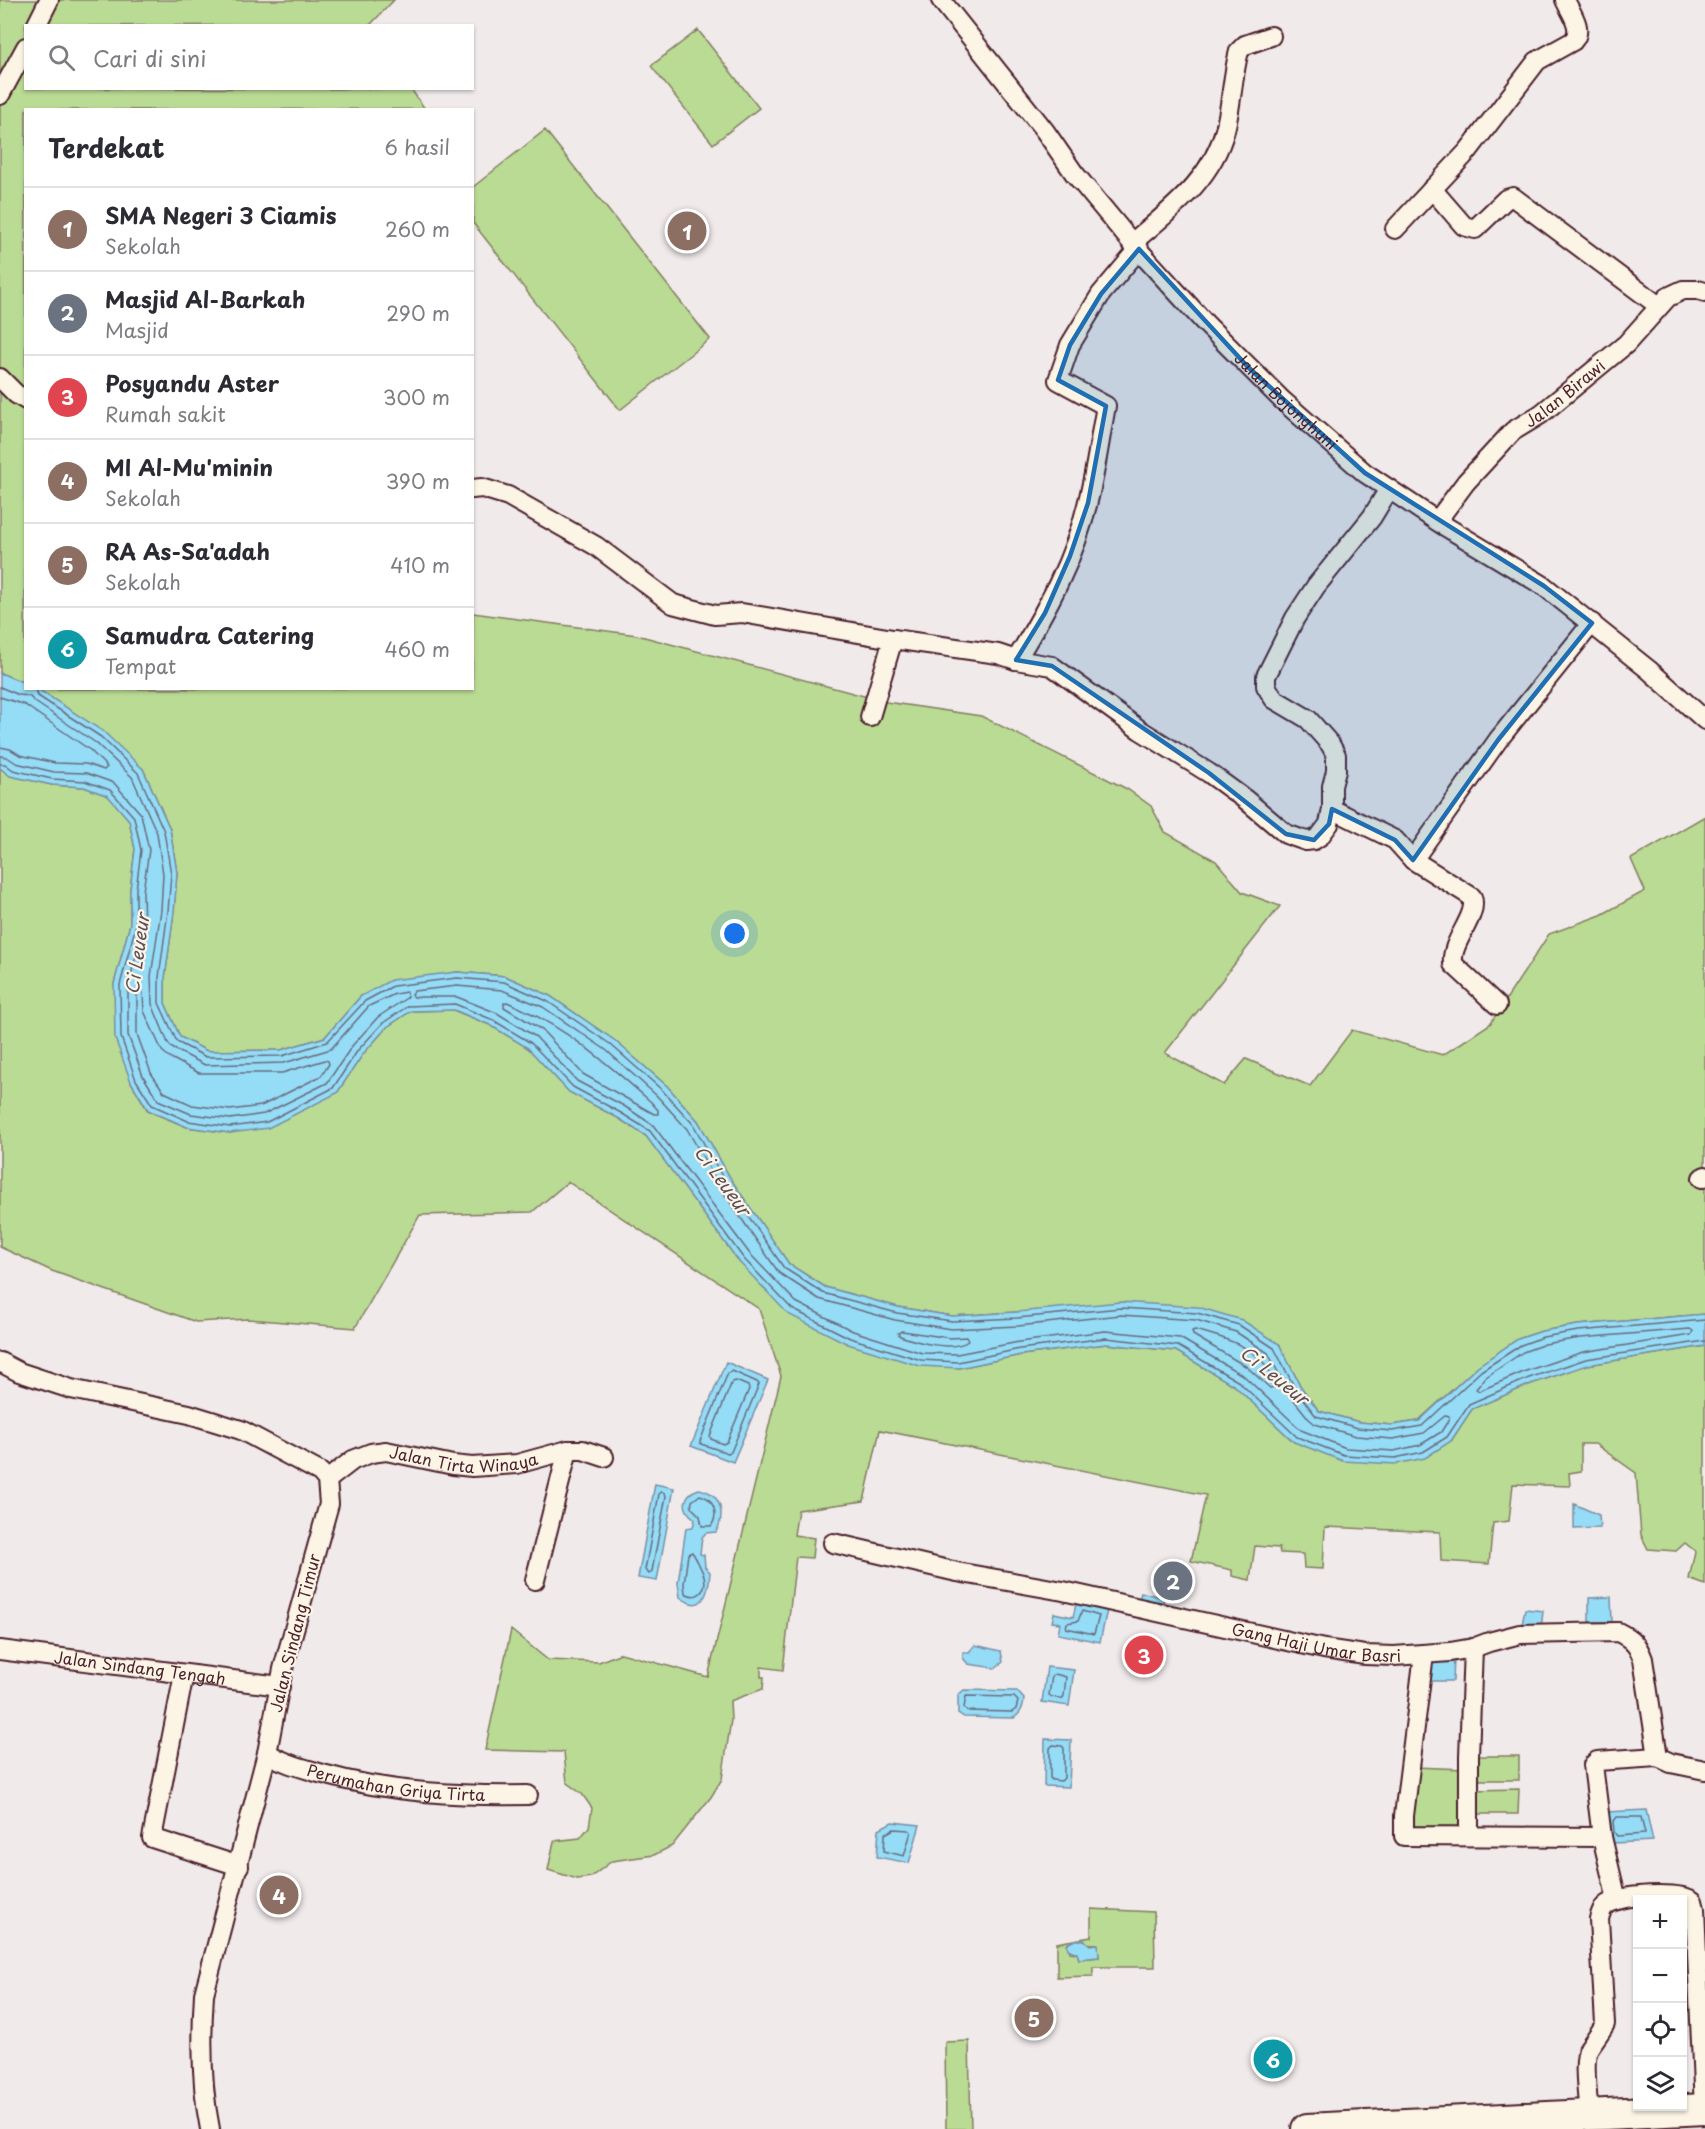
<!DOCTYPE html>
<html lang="id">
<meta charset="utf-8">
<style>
:root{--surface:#fff;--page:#f7f7f7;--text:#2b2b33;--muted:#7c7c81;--line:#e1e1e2;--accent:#1f6fb2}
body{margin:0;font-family:"Playpen Sans",sans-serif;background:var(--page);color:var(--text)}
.controls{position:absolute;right:18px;bottom:18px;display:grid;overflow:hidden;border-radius:0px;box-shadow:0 2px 4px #0004}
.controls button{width:54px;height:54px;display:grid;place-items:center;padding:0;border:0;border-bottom:2px solid var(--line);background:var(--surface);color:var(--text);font:30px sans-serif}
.you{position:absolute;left:735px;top:934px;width:21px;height:21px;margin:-15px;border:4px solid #fff;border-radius:50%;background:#1a73e8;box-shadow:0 0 0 9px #1a73e833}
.badge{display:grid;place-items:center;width:39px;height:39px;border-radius:50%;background:var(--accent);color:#fff;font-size:20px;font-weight:700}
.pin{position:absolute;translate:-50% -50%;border:3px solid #fff;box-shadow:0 2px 6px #0006}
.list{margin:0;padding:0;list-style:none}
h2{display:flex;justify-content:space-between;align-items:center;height:78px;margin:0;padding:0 24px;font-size:26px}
h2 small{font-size:20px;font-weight:400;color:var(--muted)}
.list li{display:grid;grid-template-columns:39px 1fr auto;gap:18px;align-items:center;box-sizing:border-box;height:84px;padding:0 24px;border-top:2px solid var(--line)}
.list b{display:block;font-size:22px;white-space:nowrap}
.list p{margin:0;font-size:20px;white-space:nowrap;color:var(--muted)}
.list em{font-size:20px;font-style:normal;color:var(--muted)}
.icon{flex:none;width:33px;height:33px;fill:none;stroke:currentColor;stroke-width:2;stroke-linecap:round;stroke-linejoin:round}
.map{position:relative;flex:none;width:1705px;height:2129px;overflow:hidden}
.search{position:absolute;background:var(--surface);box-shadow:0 2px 4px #0004;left:24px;top:24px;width:450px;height:66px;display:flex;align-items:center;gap:15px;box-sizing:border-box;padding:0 21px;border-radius:0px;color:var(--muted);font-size:22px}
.panel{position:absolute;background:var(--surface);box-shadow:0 2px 4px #0004;left:24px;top:108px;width:450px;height:582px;border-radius:0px}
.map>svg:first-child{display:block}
</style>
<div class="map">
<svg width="1705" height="2129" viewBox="0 0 1705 2129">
<rect width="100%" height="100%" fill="#f1eaeb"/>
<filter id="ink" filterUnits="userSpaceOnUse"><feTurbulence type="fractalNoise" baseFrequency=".0167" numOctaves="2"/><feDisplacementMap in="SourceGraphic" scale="12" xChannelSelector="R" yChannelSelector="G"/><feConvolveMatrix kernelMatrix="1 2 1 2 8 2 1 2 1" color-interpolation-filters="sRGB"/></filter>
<g filter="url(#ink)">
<path fill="#badb94" stroke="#827d60" stroke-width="1.5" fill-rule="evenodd" d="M 0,0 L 394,0 L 370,25 L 26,26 L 26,88 L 411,89 L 425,109 L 26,110 L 25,683 L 0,673 Z
M 698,30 L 759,108 L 713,144 L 651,66 Z
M 545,130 L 710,339 L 620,410 L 473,223 L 473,187 Z
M 473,613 L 637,635 L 886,702 L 981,716 L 1127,789 L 1151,806 L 1165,832 L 1216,861 L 1242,892 L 1280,906 L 1165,1053 L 1224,1085 L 1246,1059 L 1310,1086 L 1352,1030 L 1443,1055 L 1490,1024 L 1549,934 L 1601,915 L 1645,891 L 1631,859 L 1705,816 L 1705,1314 L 1578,1325 L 1542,1331 L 1518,1339 L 1478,1366 L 1418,1421 L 1392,1425 L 1359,1422 L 1319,1411 L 1301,1387 L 1279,1344 L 1017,1312 L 952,1316 L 898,1307 L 825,1287 L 789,1264 L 732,1181 L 698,1121 L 667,1086 L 614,1040 L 550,996 L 505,976 L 457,972 L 361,996 L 325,1037 L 281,1050 L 207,1051 L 180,1037 L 165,1003 L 165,978 L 174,912 L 177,873 L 170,829 L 143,769 L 38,689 L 472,688 Z
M 0,768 L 11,776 L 52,785 L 84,787 L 109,796 L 129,820 L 135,849 L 130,890 L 130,924 L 114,984 L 131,1082 L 148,1111 L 187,1127 L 230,1133 L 337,1093 L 363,1054 L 387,1027 L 411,1011 L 453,1010 L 490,1025 L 528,1048 L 569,1092 L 618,1118 L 646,1136 L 740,1263 L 959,1368 L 1021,1355 L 1106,1344 L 1176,1351 L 1235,1386 L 1294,1442 L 1451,1441 L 1472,1409 L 1531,1384 L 1587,1365 L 1705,1346 L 1705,1585 L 1689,1579 L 1695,1551 L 1685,1543 L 1676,1551 L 1648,1549 L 1641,1535 L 1636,1473 L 1595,1444 L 1581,1444 L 1581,1471 L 1569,1473 L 1570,1486 L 1513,1484 L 1509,1521 L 1493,1523 L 1489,1564 L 1441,1561 L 1440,1532 L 1325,1527 L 1323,1569 L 1304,1568 L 1303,1554 L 1280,1553 L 1279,1548 L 1255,1546 L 1250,1580 L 1232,1576 L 1232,1570 L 1191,1561 L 1206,1495 L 880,1430 L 864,1501 L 798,1510 L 794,1535 L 814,1538 L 812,1558 L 796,1557 L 783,1670 L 761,1667 L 761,1677 L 764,1677 L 763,1689 L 730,1701 L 731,1720 L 722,1779 L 711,1797 L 672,1846 L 654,1855 L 612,1861 L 591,1877 L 577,1879 L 548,1870 L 554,1841 L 580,1838 L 589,1827 L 592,1808 L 582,1794 L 567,1783 L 564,1752 L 485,1750 L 511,1630 L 548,1660 L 599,1662 L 621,1653 L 708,1677 L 781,1376 L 759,1309 L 568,1182 L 532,1212 L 420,1215 L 355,1328 L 248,1319 L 196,1322 L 52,1271 L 0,1247 Z
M 1473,1756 L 1519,1756 L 1519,1780 L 1473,1780 Z
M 1414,1767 L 1464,1769 L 1464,1828 L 1411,1829 Z
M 1519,1789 L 1518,1814 L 1473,1814 L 1473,1790 Z
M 1091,1909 L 1154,1912 L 1155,1967 L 1093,1967 L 1093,1976 L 1057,1977 L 1057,1943 L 1091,1937 ZM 1072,1943 L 1097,1944 L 1099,1957 L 1079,1959 L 1077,1953 L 1070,1952 L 1068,1944 Z
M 969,2041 L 971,2129 L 946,2129 L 945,2042 Z"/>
<path fill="#95dcf7" stroke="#7790a5" stroke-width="1.5" d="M 0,673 L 25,683 L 26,688 L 38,689 L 104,732 L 143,769 L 170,829 L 177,873 L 174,912 L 165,978 L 165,1003 L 180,1037 L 207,1051 L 281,1050 L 325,1037 L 361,996 L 391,980 L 457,972 L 505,976 L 550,996 L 614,1040 L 667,1086 L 698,1121 L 732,1181 L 789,1264 L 825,1287 L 898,1307 L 952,1316 L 1017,1312 L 1120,1302 L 1198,1307 L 1242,1320 L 1279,1344 L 1301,1387 L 1319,1411 L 1359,1422 L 1392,1425 L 1419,1421 L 1478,1366 L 1518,1339 L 1542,1331 L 1578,1325 L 1705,1314 L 1705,1346 L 1587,1365 L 1531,1384 L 1472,1409 L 1451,1441 L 1425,1458 L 1395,1464 L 1343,1461 L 1294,1442 L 1235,1386 L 1176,1351 L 1106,1344 L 1021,1355 L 959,1368 L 920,1366 L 848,1344 L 788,1314 L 740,1263 L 646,1136 L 618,1118 L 569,1092 L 528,1048 L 490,1025 L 454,1010 L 411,1011 L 387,1027 L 363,1054 L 337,1093 L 268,1128 L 230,1133 L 187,1127 L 148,1110 L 131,1082 L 115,1038 L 114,984 L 130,924 L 130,890 L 135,849 L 129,820 L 108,796 L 84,787 L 52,785 L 10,776 L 0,768 Z
M 726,1362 L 768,1380 L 733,1462 L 691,1446 Z
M 655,1484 L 674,1488 L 657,1581 L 638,1578 Z
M 699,1489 C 721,1493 726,1514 716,1532 L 706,1533 L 702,1537 L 700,1554 L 704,1555 L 705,1567 L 710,1572 C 709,1590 704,1616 680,1597 L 678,1583 L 686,1528 L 693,1527 L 695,1519 C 680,1509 683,1494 699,1489 Z
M 1574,1504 L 1599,1515 L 1600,1528 L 1574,1529 Z
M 1141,1592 L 1164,1598 L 1162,1607 L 1139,1601 Z
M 1611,1597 L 1612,1622 L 1589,1622 L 1589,1598 Z
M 1076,1604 L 1107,1610 L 1100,1642 L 1058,1634 L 1060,1623 L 1052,1622 L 1054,1613 L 1073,1617 Z
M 1525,1609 L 1543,1611 L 1541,1630 L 1521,1630 Z
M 975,1645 L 1001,1651 L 1003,1662 L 995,1668 L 968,1664 L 963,1658 L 963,1652 L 969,1652 Z
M 1425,1657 L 1454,1658 L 1453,1681 L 1424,1681 Z
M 1047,1667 L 1074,1670 L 1069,1706 L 1042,1702 Z
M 964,1690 L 1017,1691 L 1024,1699 C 1023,1708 1021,1713 1014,1718 L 964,1717 L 958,1713 L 958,1695 Z
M 1045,1739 L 1071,1740 L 1069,1787 L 1044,1786 Z
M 1646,1810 L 1653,1841 L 1614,1843 L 1609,1834 L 1606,1812 Z
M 892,1822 L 920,1825 L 909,1863 L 877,1857 L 879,1829 Z
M 1075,1940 L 1084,1940 L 1090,1945 L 1098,1944 L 1099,1957 L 1079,1959 L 1077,1953 L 1068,1949 L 1067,1944 Z"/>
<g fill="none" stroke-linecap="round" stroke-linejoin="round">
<path stroke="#686b7d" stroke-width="1.5" d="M 0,687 L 19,695 L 29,696 L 35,702 L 96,743 L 132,777 L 157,833 L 163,874 L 161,910 L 151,976 L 152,1004 L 168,1043 L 172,1048 L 205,1065 L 284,1063 L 331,1049 L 369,1006 L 395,994 L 406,992 L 408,997 L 378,1017 L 352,1046 L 327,1083 L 264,1114 L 230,1119 L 191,1114 L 158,1100 L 143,1076 L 128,1035 L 128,986 L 144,926 L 143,891 L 149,850 L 141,814 L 114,783 L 86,773 L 54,772 L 16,763 L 7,757 L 0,756
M 36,688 L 38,696 L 101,737 L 138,773 L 164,831 L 171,874 L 168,911 L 159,977 L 159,1003 L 177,1042 L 206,1057 L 282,1056 L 327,1042 L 365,1001 L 393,986 L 457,978 L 504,982 L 547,1001 L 610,1044 L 662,1090 L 693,1124 L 727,1185 L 784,1268 L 823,1293 L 897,1313 L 952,1321 L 1017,1318 L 1121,1308 L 1197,1313 L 1239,1325 L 1274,1348 L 1296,1390 L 1316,1416 L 1358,1428 L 1392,1431 L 1422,1426 L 1481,1371 L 1521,1345 L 1543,1337 L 1578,1331 L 1705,1320
M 0,697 L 25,705 L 90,750 L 107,767 L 104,770 L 86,764 L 55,763 L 20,755 L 10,749 L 0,747
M 0,764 L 5,764 L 13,770 L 52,779 L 85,781 L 110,790 L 134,817 L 141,850 L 136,890 L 136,925 L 120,985 L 121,1037 L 136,1080 L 152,1105 L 188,1121 L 230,1127 L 267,1122 L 333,1088 L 358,1050 L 383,1023 L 408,1006 L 455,1004 L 493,1020 L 531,1043 L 573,1087 L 621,1113 L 650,1131 L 744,1259 L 792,1309 L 850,1338 L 921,1360 L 958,1362 L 1020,1349 L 1106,1338 L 1178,1346 L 1239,1382 L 1297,1437 L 1344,1455 L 1395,1458 L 1423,1452 L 1447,1437 L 1469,1404 L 1529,1378 L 1586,1359 L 1705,1341
M 457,986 L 502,990 L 543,1007 L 606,1050 L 657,1096 L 687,1129 L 721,1189 L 779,1273 L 819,1299 L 895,1320 L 951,1329 L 1018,1326 L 1121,1315 L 1196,1320 L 1236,1332 L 1268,1353 L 1290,1395 L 1309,1419 L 1315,1424 L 1356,1436 L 1393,1439 L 1424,1433 L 1446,1415 L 1449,1416 L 1449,1419 L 1441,1432 L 1420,1445 L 1394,1451 L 1346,1448 L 1301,1430 L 1244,1376 L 1180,1338 L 1105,1331 L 1019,1342 L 957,1354 L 922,1353 L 853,1331 L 796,1302 L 750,1254 L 653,1125 L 624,1106 L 577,1081 L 536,1037 L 497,1013 L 457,997 L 414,997 L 412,995 L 414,991 Z
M 140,990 L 143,993 L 144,1011 L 162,1051 L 169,1057 L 199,1073 L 282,1073 L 325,1060 L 328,1061 L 329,1064 L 321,1076 L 261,1106 L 230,1110 L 192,1105 L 164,1092 L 151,1073 L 137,1034 L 137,993 Z
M 507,1002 C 564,1026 605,1061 651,1102 L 658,1110 L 658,1114 L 654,1114 L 583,1074 L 542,1030 L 504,1007 L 504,1003 Z
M 1690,1329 L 1693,1331 L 1691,1335 L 1583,1352 L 1526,1371 L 1479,1391 L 1476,1389 L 1486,1377 L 1523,1352 L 1545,1344 L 1580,1338 Z
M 1195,1330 C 1226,1338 1270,1350 1274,1387 L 1270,1388 L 1247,1367 L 1193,1335 L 1192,1331 Z
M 902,1331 L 950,1338 L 966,1337 L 968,1341 C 953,1352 917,1342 900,1336 L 898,1333 Z
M 732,1371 L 757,1382 L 759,1384 L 731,1452 L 728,1453 L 701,1444 L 700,1441 L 728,1373 Z
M 736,1381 L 748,1386 L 749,1389 L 727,1442 L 723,1444 L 711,1439 L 710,1436 L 732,1382 Z
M 661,1492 L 665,1493 L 666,1496 L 652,1571 L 649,1574 L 645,1570 L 659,1494 Z
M 700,1495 C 714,1498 719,1515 711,1526 L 702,1526 L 700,1516 L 691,1507 L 692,1501 Z
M 692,1552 C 697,1559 699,1565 703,1573 C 709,1586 700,1602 685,1593 L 684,1584 L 688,1554 Z
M 1082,1611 L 1099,1616 L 1094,1634 L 1066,1628 L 1067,1623 L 1078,1621 Z
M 1055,1674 L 1066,1677 L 1064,1696 L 1062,1699 L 1052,1697 L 1049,1695 L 1052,1676 Z
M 966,1696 L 1014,1697 L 1018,1701 L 1016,1709 L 1012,1712 L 967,1711 L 964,1708 Z
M 1053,1745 L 1062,1746 L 1064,1748 L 1064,1778 L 1061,1781 L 1052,1780 L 1050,1778 L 1050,1748 Z
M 1616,1817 L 1641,1817 L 1645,1834 L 1617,1836 L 1614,1832 L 1613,1821 Z
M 894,1829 L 909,1830 L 911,1832 L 904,1856 L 884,1851 L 885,1834 Z"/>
<g stroke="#4a1f2b" stroke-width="22">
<g id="minor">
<path id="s1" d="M 941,0 L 1045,131 L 1074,173 L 1132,243 L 1205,323 L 1282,400 L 1365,473 L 1443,525 L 1544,586 L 1649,670 L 1705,720"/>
<path d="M 36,26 L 49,0"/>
<path d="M 0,95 L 26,47"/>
<path d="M 1432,189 L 1464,226 L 1475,229 L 1506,199 L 1513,197 L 1659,306"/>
<path d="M 1395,229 L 1468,151 L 1537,61 L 1573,41 C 1584,29 1571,13 1565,0"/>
<path d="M 1132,243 C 1170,210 1212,180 1225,130 C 1232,104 1232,77 1239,51 L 1245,45 L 1271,36"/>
<path d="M 0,378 L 16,394 L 26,400"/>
<path d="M 472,489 L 482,488 L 508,496 L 596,546 L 673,604 L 715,615 L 742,613 L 893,639 L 998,654 L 1016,660 L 1052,666 L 1140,730 L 1209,773 L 1246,800 L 1286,834 L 1306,841 L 1314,840 L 1320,836 L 1329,824 L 1332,809 L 1332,786 L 1336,771 L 1336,755 L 1330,744 L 1308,719 L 1274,699 L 1266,686 L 1266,676 L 1295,618 L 1316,586 L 1372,517 L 1389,489"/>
<path id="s2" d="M 1437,521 L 1466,482 L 1513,431 L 1541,414 L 1626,344 L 1668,297 L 1683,290 L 1698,290 L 1705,292"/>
<path d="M 1016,660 C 1046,611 1075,558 1088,501 C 1096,470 1100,437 1106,406 L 1058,380 L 1070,345 L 1101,294 L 1139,249"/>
<path d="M 870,717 L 893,639"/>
<path d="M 1332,809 L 1395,840 L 1413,860 L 1472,897 C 1479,916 1450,941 1453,964 L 1497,1005"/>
<path d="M 1413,860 L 1498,740 L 1592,623"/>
<path d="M 1702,1178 L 1705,1176"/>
<path d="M 0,1362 L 19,1372 L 71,1389 L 189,1414 L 241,1430 L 320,1472 L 327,1480 L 329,1504 L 283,1669 L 267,1753 L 204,1994 C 201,2039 201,2085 210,2129"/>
<path id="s3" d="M 327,1480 L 353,1460 L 371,1453 L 386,1451 L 453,1465 L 472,1467 L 517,1464 L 568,1450 L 583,1450 L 604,1457"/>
<path id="s4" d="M 833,1543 L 957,1572 L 1063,1591 L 1324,1649 L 1365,1655 L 1394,1656 L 1450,1652 L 1473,1648 L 1489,1642 L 1520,1634 L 1618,1632 C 1632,1639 1638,1645 1643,1659 L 1658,1757 L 1671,1763 L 1705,1770"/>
<path d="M 535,1580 L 568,1450"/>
<path id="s5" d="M 0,1650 L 280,1686"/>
<path d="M 1424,1654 L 1404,1816 L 1404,1836 L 1602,1837"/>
<path d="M 184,1674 L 152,1838 L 239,1866"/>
<path id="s6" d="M 267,1753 C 285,1764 303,1768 323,1774 C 390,1793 459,1796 528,1795"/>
<path d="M 1469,1836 L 1469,1756 L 1473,1648"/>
<path d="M 1617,1900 L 1602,1837 L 1593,1765 L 1597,1761 L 1658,1757"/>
<path d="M 1589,2115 C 1588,2100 1582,2060 1589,2048 C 1594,2040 1600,2033 1605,2024 L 1599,1919 C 1600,1915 1602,1909 1605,1906 C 1618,1894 1679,1891 1693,1901 L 1695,1909 L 1704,2109"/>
</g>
</g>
<g stroke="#4a1f2b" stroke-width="34">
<path id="trunk" d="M 1307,2129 L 1705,2109"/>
</g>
<use href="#minor" stroke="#fcf5e5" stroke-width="18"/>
<use href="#trunk" stroke="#fcf5e5" stroke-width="30"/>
</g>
</g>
<path fill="#1f6fb2" fill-opacity="0.2" stroke="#1f6fb2" stroke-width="4.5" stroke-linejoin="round" d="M 1139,249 L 1248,367 L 1365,473 L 1544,586 L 1592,623 L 1498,740 L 1413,860 L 1395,840 L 1332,809 L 1329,824 L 1314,840 L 1286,834 L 1209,773 L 1052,666 L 1016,660 L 1045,613 L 1070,556 L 1088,503 L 1106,406 L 1058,380 L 1070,345 L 1101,294 Z"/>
<g text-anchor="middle" stroke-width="4.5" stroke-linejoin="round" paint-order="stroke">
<g font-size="16" fill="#4a1f2b" stroke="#fcf5e5">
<text dy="6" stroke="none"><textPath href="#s2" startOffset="182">Jalan Birawi</textPath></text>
<text dy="6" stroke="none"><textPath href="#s1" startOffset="530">Jalan Bojonghuni</textPath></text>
<text dy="6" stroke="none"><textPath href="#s3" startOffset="146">Jalan Tirta Winaya</textPath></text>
<text transform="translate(295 1633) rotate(-76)" y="6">Jalan Sindang Timur</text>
<text dy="6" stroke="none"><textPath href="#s4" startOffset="494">Gang Haji Umar Basri</textPath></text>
<text dy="6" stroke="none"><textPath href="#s5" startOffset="141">Jalan Sindang Tengah</textPath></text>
<text dy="6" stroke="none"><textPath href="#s6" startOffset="134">Perumahan Griya Tirta</textPath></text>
</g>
<g font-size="18" font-style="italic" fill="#5d4e5e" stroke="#fcf5e5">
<text transform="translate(138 954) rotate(-82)" y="6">Ci Leueur</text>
<text transform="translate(722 1181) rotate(54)" y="6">Ci Leueur</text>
<text transform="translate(1274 1376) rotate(39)" y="6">Ci Leueur</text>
</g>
</g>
</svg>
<div class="controls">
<button>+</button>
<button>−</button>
<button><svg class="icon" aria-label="locate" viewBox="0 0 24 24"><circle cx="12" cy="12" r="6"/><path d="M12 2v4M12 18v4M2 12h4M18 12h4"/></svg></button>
<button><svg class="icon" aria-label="layers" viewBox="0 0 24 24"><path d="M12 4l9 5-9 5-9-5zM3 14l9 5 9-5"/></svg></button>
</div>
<div class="you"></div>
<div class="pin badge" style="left:687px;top:231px;background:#8d6e63">1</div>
<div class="pin badge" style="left:1173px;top:1581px;background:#6b7280">2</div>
<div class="pin badge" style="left:1144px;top:1655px;background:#e0444e">3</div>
<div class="pin badge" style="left:279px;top:1895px;background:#8d6e63">4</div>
<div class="pin badge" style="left:1034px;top:2018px;background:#8d6e63">5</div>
<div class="pin badge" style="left:1273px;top:2059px;background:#0f9aa8">6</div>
<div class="search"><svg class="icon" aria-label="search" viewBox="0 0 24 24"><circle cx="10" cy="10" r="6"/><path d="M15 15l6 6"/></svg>Cari di sini</div>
<section class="panel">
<h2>Terdekat<small>6 hasil</small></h2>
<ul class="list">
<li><span class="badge" style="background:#8d6e63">1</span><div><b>SMA Negeri 3 Ciamis</b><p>Sekolah</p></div><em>260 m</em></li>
<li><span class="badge" style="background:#6b7280">2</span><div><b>Masjid Al-Barkah</b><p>Masjid</p></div><em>290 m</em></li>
<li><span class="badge" style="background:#e0444e">3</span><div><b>Posyandu Aster</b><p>Rumah sakit</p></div><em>300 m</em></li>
<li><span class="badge" style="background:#8d6e63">4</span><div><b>MI Al-Mu'minin</b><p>Sekolah</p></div><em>390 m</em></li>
<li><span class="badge" style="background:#8d6e63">5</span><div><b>RA As-Sa'adah</b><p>Sekolah</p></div><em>410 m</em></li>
<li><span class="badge" style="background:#0f9aa8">6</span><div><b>Samudra Catering</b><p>Tempat</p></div><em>460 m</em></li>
</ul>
</section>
</div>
